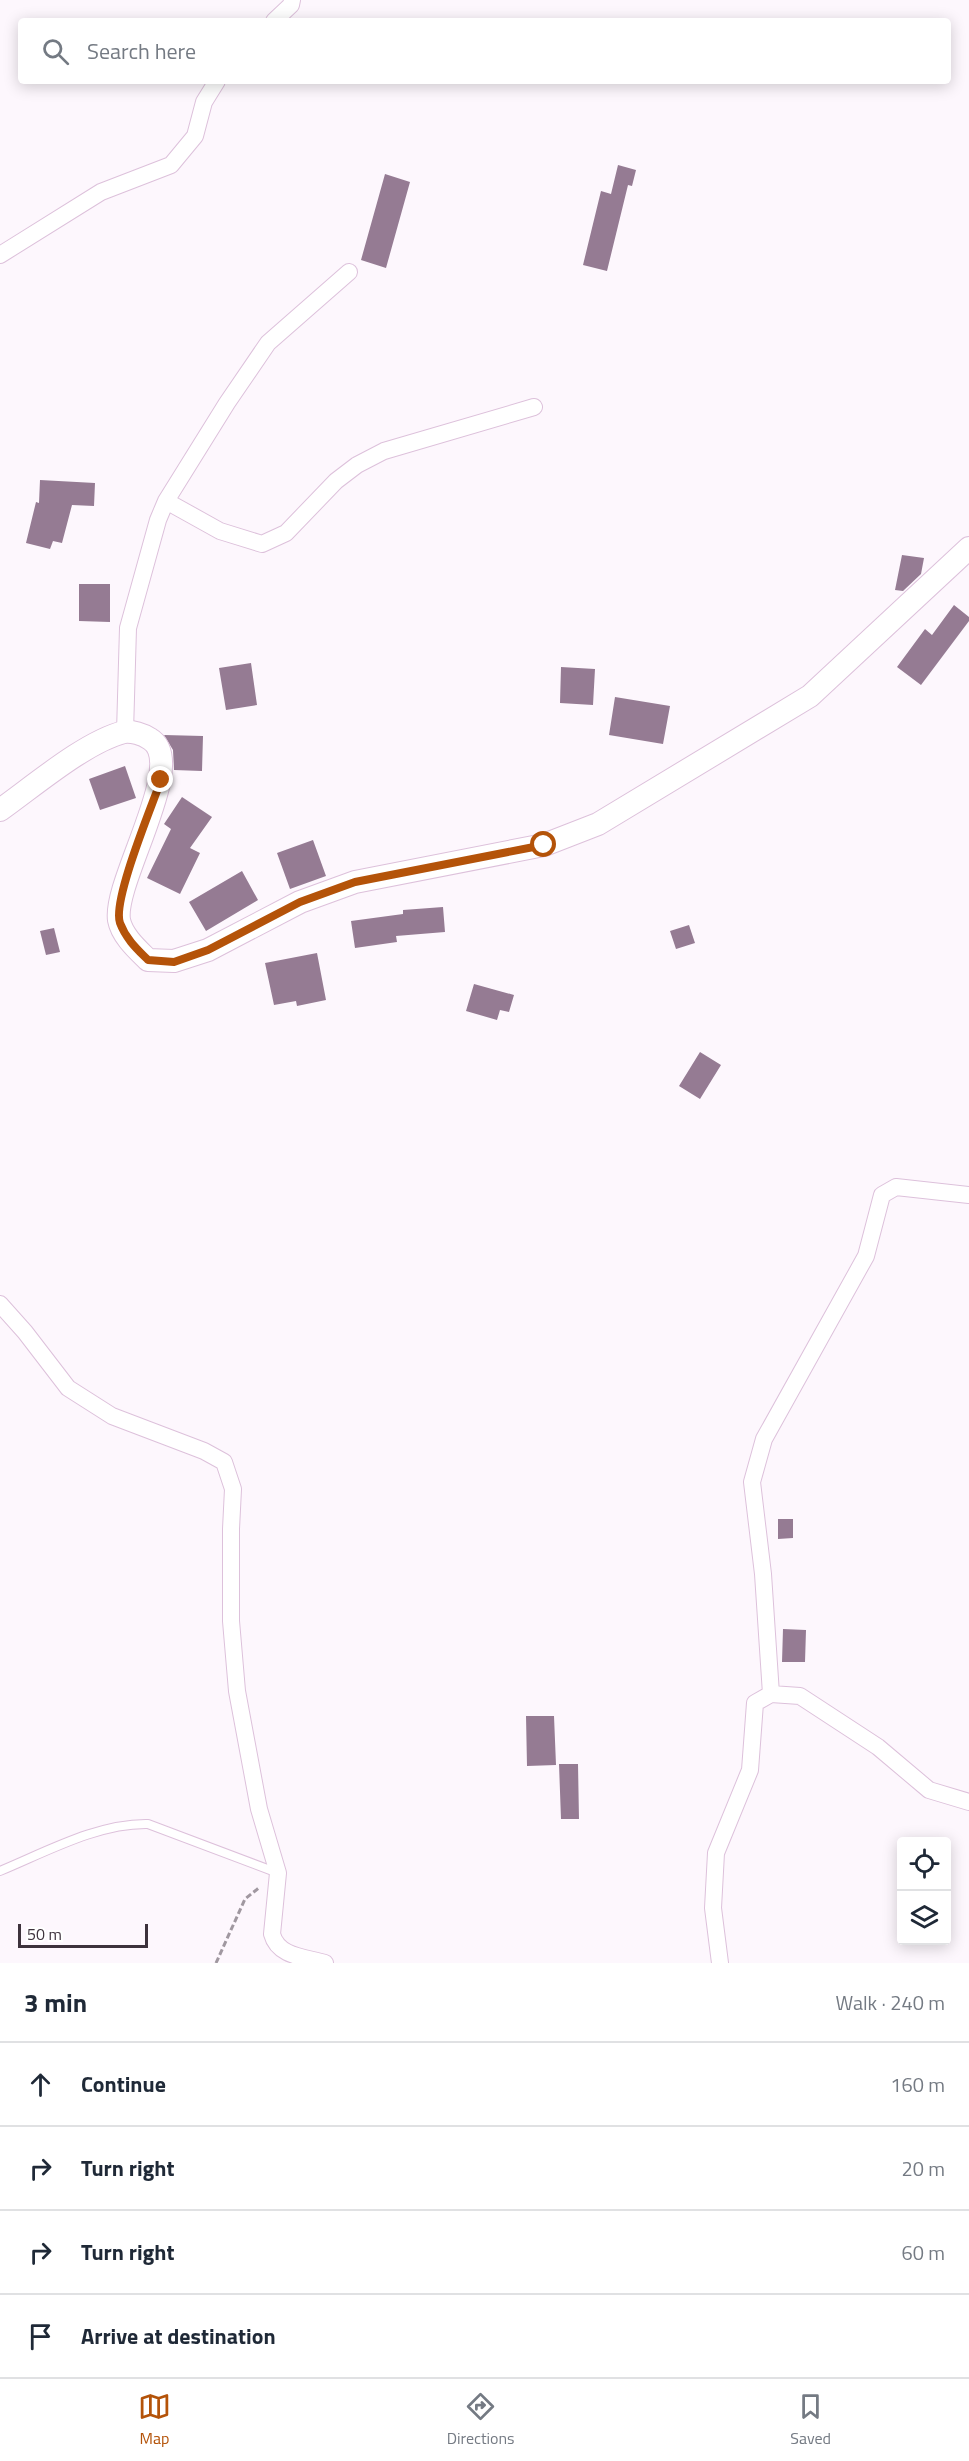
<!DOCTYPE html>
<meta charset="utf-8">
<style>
:root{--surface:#fff;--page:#f6f6f7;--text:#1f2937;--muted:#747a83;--line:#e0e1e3;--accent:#b45309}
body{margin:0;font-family:"Titillium Web",sans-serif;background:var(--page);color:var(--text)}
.controls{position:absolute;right:18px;bottom:18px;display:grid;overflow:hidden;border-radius:6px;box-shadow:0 3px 15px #0003}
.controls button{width:54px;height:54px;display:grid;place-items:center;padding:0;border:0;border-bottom:2px solid var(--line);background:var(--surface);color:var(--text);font:30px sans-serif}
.scale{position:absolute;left:18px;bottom:15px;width:130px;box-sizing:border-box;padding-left:6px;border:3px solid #3d323c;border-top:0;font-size:16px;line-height:21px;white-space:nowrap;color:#3d323c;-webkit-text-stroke:4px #fff;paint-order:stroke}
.stop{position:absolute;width:18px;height:18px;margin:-14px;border:4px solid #b45309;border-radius:50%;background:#fff}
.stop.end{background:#b45309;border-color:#fff;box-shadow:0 2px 6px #0008}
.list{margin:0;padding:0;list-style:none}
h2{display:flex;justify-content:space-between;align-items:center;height:78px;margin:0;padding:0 24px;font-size:26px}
h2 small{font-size:20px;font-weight:400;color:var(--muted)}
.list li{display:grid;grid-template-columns:39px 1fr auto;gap:18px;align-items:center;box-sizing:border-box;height:84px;padding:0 24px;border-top:2px solid var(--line)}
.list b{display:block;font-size:22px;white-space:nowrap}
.list em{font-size:20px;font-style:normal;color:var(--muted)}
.icon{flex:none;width:33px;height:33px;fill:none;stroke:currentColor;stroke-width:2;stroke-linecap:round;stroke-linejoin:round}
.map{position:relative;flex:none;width:969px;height:1963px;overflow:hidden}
.search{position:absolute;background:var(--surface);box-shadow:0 3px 15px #0003;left:18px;right:18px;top:18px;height:66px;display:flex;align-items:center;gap:15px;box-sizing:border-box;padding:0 21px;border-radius:6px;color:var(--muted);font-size:22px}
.sheet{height:414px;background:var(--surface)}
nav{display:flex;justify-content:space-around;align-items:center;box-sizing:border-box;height:84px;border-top:2px solid var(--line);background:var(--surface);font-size:16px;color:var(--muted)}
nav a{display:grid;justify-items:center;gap:3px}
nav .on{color:var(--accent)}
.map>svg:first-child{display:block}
</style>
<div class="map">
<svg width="969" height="1963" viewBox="0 0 969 1963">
<rect width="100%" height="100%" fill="#fdf7fd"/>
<path fill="#957b93" d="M 618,165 L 636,170 L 632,186 L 628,185 L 607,271 L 583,265 L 601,191 L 611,194 Z
M 385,174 L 410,182 L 386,268 L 361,260 Z
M 40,480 L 95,483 L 94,506 L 72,505 L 62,543 L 53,541 L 50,549 L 26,543 L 36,502 L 39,503 Z
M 902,555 L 924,558 L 921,574 L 903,591 L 895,590 Z
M 79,584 L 110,584 L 110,622 L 79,621 Z
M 954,605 L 969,617 L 969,621 L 921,685 L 897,667 L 925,629 L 932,635 Z
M 251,663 L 257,705 L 226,710 L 219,668 Z
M 561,667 L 595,669 L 593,705 L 560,703 Z
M 615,697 L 670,706 L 663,744 L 609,735 Z
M 164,735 L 203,736 L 202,771 L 174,770 L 173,750 Z
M 125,766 L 136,798 L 100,810 L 89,779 Z
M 182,797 L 212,817 L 190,848 L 200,853 L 180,894 L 147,878 L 171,829 L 164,824 Z
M 313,840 L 326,876 L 290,889 L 277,853 Z
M 242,871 L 258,900 L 206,931 L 189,902 Z
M 443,907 L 445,932 L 396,936 L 397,942 L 355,948 L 351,921 L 403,914 L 403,910 Z
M 689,925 L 695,943 L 676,949 L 670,931 Z
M 54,928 L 60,952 L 46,955 L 40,931 Z
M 317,953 L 326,1000 L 297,1006 L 296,1001 L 274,1005 L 265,963 Z
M 474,984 L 514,995 L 509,1012 L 500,1010 L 497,1020 L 466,1011 Z
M 700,1052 L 721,1065 L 700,1099 L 679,1086 Z
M 778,1519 L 793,1519 L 793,1538 L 778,1539 Z
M 783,1629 L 806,1630 L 805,1662 L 782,1662 Z
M 526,1716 L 554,1716 L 556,1765 L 527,1766 Z
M 559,1764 L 578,1764 L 579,1819 L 561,1819 Z"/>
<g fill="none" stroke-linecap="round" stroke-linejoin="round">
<g stroke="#ddc1db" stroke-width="10">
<path id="service" d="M 0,1871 C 46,1852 98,1823 148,1824 L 278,1873"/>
</g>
<g stroke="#ddc1db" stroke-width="18">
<path id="minor" d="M 274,21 L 291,5 L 292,0
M 0,255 L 101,192 L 171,165 L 195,136 L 204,102 L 217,81
M 166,501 L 220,531 L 262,544 L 286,533 L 336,481 L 357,465 L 384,451 L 534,407
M 125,732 L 128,628 L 158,520 L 166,501 L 227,403 L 268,343 L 349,272
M 0,1304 L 25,1332 L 68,1388 L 112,1416 L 204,1451 L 224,1462 L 233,1489 L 231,1529 L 231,1621 L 237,1691 L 259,1809 L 278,1873 L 272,1934 C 278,1957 305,1957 325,1963
M 771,1694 L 763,1574 L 752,1482 L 764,1439 L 866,1256 L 882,1195 L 896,1187 L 969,1195
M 720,1963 L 713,1908 L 716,1853 L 750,1770 L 755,1703 L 771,1694 L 800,1696 L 878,1747 L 929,1790 L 969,1802"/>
</g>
<g stroke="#ddc1db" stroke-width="24">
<path id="secondary" d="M 0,810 C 34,786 85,742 124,732 C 132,731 143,734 150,739 C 189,762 113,881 119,920 C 122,936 138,950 148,960 L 174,961 L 208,950 L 300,902 L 355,882 L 544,845 L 598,824 L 810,696 L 969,548"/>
</g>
<path stroke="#a098a0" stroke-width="3" stroke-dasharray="6 3" stroke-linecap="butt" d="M 216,1963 L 245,1899 L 260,1887"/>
<use href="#service" stroke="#fff" stroke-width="8"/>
<use href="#minor" stroke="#fff" stroke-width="16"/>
<use href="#secondary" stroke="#fff" stroke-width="22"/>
</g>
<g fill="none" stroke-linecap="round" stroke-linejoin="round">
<path stroke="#b45309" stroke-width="8" d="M 161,780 C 152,806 112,901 120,923 C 126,939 137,949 148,960 L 174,962 L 208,950 L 300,902 L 355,882 L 544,845"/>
</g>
</svg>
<div class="controls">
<button><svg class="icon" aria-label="locate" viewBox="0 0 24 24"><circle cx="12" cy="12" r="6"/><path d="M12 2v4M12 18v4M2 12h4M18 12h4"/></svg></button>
<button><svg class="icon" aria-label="layers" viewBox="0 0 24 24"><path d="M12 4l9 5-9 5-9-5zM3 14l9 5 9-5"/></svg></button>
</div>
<div class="scale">50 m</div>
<div class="stop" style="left:544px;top:845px"></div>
<div class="stop end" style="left:161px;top:780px"></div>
<div class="search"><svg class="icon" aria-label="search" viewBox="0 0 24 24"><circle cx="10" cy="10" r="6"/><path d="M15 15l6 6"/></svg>Search here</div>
</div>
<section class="sheet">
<h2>3 min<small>Walk · 240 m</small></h2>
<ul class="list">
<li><svg class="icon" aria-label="ahead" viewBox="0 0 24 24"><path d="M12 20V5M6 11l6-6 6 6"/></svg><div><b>Continue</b></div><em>160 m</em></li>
<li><svg class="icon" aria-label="right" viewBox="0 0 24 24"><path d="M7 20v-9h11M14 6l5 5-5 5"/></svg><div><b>Turn right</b></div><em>20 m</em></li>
<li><svg class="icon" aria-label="right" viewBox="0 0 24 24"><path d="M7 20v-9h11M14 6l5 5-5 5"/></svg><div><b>Turn right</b></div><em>60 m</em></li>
<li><svg class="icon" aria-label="arrive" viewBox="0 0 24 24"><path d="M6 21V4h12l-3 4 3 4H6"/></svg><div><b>Arrive at destination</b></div></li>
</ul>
</section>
<nav>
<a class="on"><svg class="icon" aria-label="map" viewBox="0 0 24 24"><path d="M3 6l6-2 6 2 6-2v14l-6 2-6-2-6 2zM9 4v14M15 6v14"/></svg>Map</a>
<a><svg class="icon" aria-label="directions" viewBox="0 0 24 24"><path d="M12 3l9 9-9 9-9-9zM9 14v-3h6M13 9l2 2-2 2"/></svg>Directions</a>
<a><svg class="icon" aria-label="saved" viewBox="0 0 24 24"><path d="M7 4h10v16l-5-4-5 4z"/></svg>Saved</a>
</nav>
